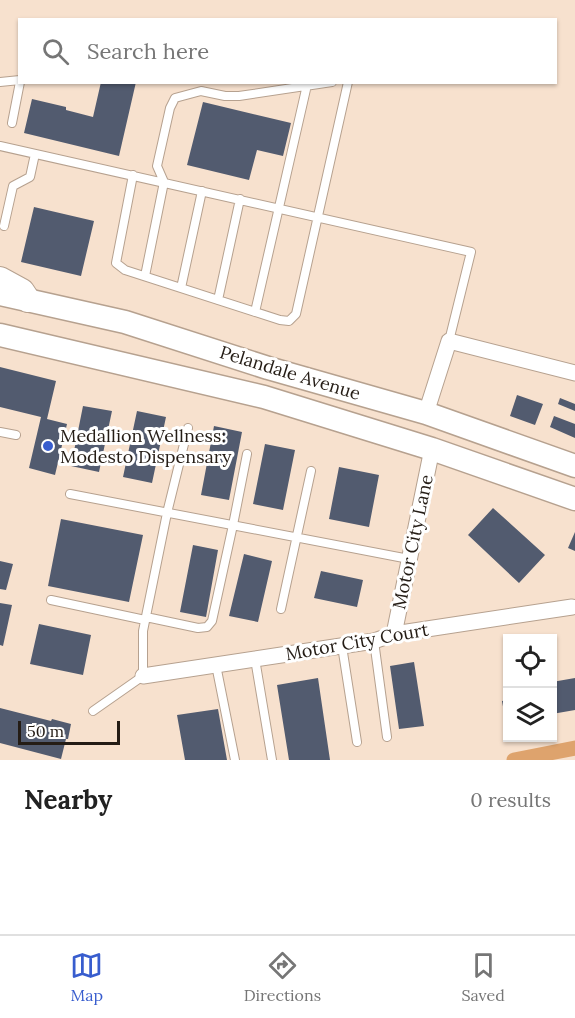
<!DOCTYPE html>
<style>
:root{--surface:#fff;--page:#f6f6f6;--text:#222;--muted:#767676;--line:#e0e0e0;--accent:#385dce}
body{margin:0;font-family:Lora,serif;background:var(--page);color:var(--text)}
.controls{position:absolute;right:18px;bottom:18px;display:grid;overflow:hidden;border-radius:0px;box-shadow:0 2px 4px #0004}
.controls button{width:54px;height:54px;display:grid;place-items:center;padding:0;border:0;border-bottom:2px solid var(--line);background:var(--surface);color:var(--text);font:30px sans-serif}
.scale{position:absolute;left:18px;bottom:15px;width:102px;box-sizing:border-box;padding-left:6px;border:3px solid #241c15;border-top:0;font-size:16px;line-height:21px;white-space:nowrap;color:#241c15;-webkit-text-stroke:4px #fff;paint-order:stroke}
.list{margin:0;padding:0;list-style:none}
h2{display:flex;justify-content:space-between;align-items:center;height:78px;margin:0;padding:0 24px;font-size:26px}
h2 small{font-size:20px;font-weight:400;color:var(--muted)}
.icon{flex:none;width:33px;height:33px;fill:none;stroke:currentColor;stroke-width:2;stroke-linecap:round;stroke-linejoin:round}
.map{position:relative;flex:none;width:575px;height:760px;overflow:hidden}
.search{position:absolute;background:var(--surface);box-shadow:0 2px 4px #0004;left:18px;right:18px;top:18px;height:66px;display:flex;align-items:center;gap:15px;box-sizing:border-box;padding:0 21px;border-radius:0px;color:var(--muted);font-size:22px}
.sheet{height:174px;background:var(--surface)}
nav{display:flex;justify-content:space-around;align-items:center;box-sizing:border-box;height:84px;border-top:2px solid var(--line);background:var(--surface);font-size:16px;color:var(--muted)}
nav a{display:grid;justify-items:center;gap:3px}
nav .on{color:var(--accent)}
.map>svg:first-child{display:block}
</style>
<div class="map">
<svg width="575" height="760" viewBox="0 0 575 760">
<rect width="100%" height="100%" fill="#f7e1ce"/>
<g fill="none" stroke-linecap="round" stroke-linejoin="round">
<path stroke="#dea36d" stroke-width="15" d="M 514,760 L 575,748"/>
</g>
<path fill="#525b6f" d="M 101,82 L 136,82 L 119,156 L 24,133 L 32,99 L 66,107 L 66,110 L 93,117 Z
M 203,102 L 291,123 L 283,156 L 257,150 L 249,180 L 187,165 Z
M 34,207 L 94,221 L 81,276 L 21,262 Z
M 0,367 L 56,381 L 47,419 L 67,424 L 55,475 L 29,468 L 41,417 L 0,407 Z
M 517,395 L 543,404 L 535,425 L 510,416 Z
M 560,398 L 575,404 L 575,411 L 558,404 Z
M 83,406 L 112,411 L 99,472 L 71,466 Z
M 137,411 L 166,417 L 152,483 L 123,477 Z
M 554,416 L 575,424 L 575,438 L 550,427 Z
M 214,426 L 242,432 L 229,500 L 201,495 Z
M 265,444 L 295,450 L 283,510 L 253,504 Z
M 339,467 L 379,475 L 369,527 L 329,519 Z
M 493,508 L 545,555 L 519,583 L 468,535 Z
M 61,519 L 143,535 L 129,602 L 48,586 Z
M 575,532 L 575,551 L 568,548 Z
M 193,545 L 218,550 L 206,617 L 180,612 Z
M 244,554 L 272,561 L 258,622 L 229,616 Z
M 0,561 L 13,564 L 6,590 L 0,589 Z
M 321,571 L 363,580 L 357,607 L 314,598 Z
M 0,603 L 12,605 L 3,646 L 0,645 Z
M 39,624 L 91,635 L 83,675 L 30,664 Z
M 414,662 L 424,726 L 399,729 L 390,666 Z
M 318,678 L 330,760 L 289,760 L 277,685 Z
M 575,678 L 575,710 L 552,714 L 552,682 Z
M 508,700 L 508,723 L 506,723 L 502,701 Z
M 0,708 L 51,721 L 52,719 L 71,724 L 68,739 L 66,739 L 61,759 L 0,743 Z
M 218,709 L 227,760 L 185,760 L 177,715 Z"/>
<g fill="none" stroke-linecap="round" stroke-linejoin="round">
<g stroke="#b6a18f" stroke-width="10">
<path id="lane" d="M 0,82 L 20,80
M 12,123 L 20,82
M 0,146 L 471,252 L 449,341
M 133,175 L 116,263 L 125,270 L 280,320 L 289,321 L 296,314 L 348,82
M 4,226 L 13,186 L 30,177 L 35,154
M 145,276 L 164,182 L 157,166 L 170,108 L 175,98 L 201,91 L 225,96 L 239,96 L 332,82
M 181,288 L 202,191
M 218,300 L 240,199
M 255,312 L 307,85
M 0,432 L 16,435
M 70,494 L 409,559
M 51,600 L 145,620
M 281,609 L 311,471
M 146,617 L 198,628 L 207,627 L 212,621 L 233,525 L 247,454
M 374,641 L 387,737
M 342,646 L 357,742
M 255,659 L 272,760
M 216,665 L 235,760
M 93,711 L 143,676 L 143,631 L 167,513 L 188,428"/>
</g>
<g stroke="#b6a18f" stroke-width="17">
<path id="street" d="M 426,413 L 449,341 L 575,373
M 394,634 L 432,449
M 143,676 L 374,641 L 394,634 L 572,607"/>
</g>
<g stroke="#b6a18f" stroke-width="25">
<path id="secondary" d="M 0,294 L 125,322 L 268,368 L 426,413 L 575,466
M 0,335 L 264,397 L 432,449 L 575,499"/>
</g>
<g stroke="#b6a18f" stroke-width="26">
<path id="primary" d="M 0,279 L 22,291 L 28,300"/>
</g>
<use href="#lane" stroke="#fff" stroke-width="8"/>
<use href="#street" stroke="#fff" stroke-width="15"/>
<use href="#secondary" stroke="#fff" stroke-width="22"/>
<use href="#primary" stroke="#fff" stroke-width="24"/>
</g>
<circle fill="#385dce" stroke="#fff" stroke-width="2" cx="48" cy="446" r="6"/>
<g text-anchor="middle" stroke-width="6" stroke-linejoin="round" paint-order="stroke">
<g font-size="18" fill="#241c15" stroke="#fff">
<text transform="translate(290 373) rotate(17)" y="6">Pelandale Avenue</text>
<text transform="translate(413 542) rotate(-78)" y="6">Motor City Lane</text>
<text transform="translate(357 642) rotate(-10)" y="6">Motor City Court</text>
</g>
<g font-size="18" fill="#241c15" stroke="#fff" text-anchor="start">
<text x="60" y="442">Medallion Wellness:<tspan x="60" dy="21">Modesto Dispensary</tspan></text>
</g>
</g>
</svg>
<div class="controls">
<button><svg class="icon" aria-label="locate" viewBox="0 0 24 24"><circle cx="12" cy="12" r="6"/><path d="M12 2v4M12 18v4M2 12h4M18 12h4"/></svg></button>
<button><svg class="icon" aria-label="layers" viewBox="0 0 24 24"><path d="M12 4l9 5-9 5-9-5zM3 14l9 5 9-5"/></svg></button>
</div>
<div class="scale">50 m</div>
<div class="search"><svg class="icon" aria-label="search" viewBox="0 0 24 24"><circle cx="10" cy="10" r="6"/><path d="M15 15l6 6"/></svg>Search here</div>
</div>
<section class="sheet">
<h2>Nearby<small>0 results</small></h2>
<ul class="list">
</ul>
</section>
<nav>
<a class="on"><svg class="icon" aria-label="map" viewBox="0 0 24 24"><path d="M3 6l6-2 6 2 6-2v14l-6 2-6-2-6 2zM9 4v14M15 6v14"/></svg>Map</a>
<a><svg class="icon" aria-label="directions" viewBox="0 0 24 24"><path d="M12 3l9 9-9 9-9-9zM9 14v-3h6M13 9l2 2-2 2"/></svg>Directions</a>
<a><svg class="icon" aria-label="saved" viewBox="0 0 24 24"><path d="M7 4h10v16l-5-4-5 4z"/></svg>Saved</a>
</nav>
